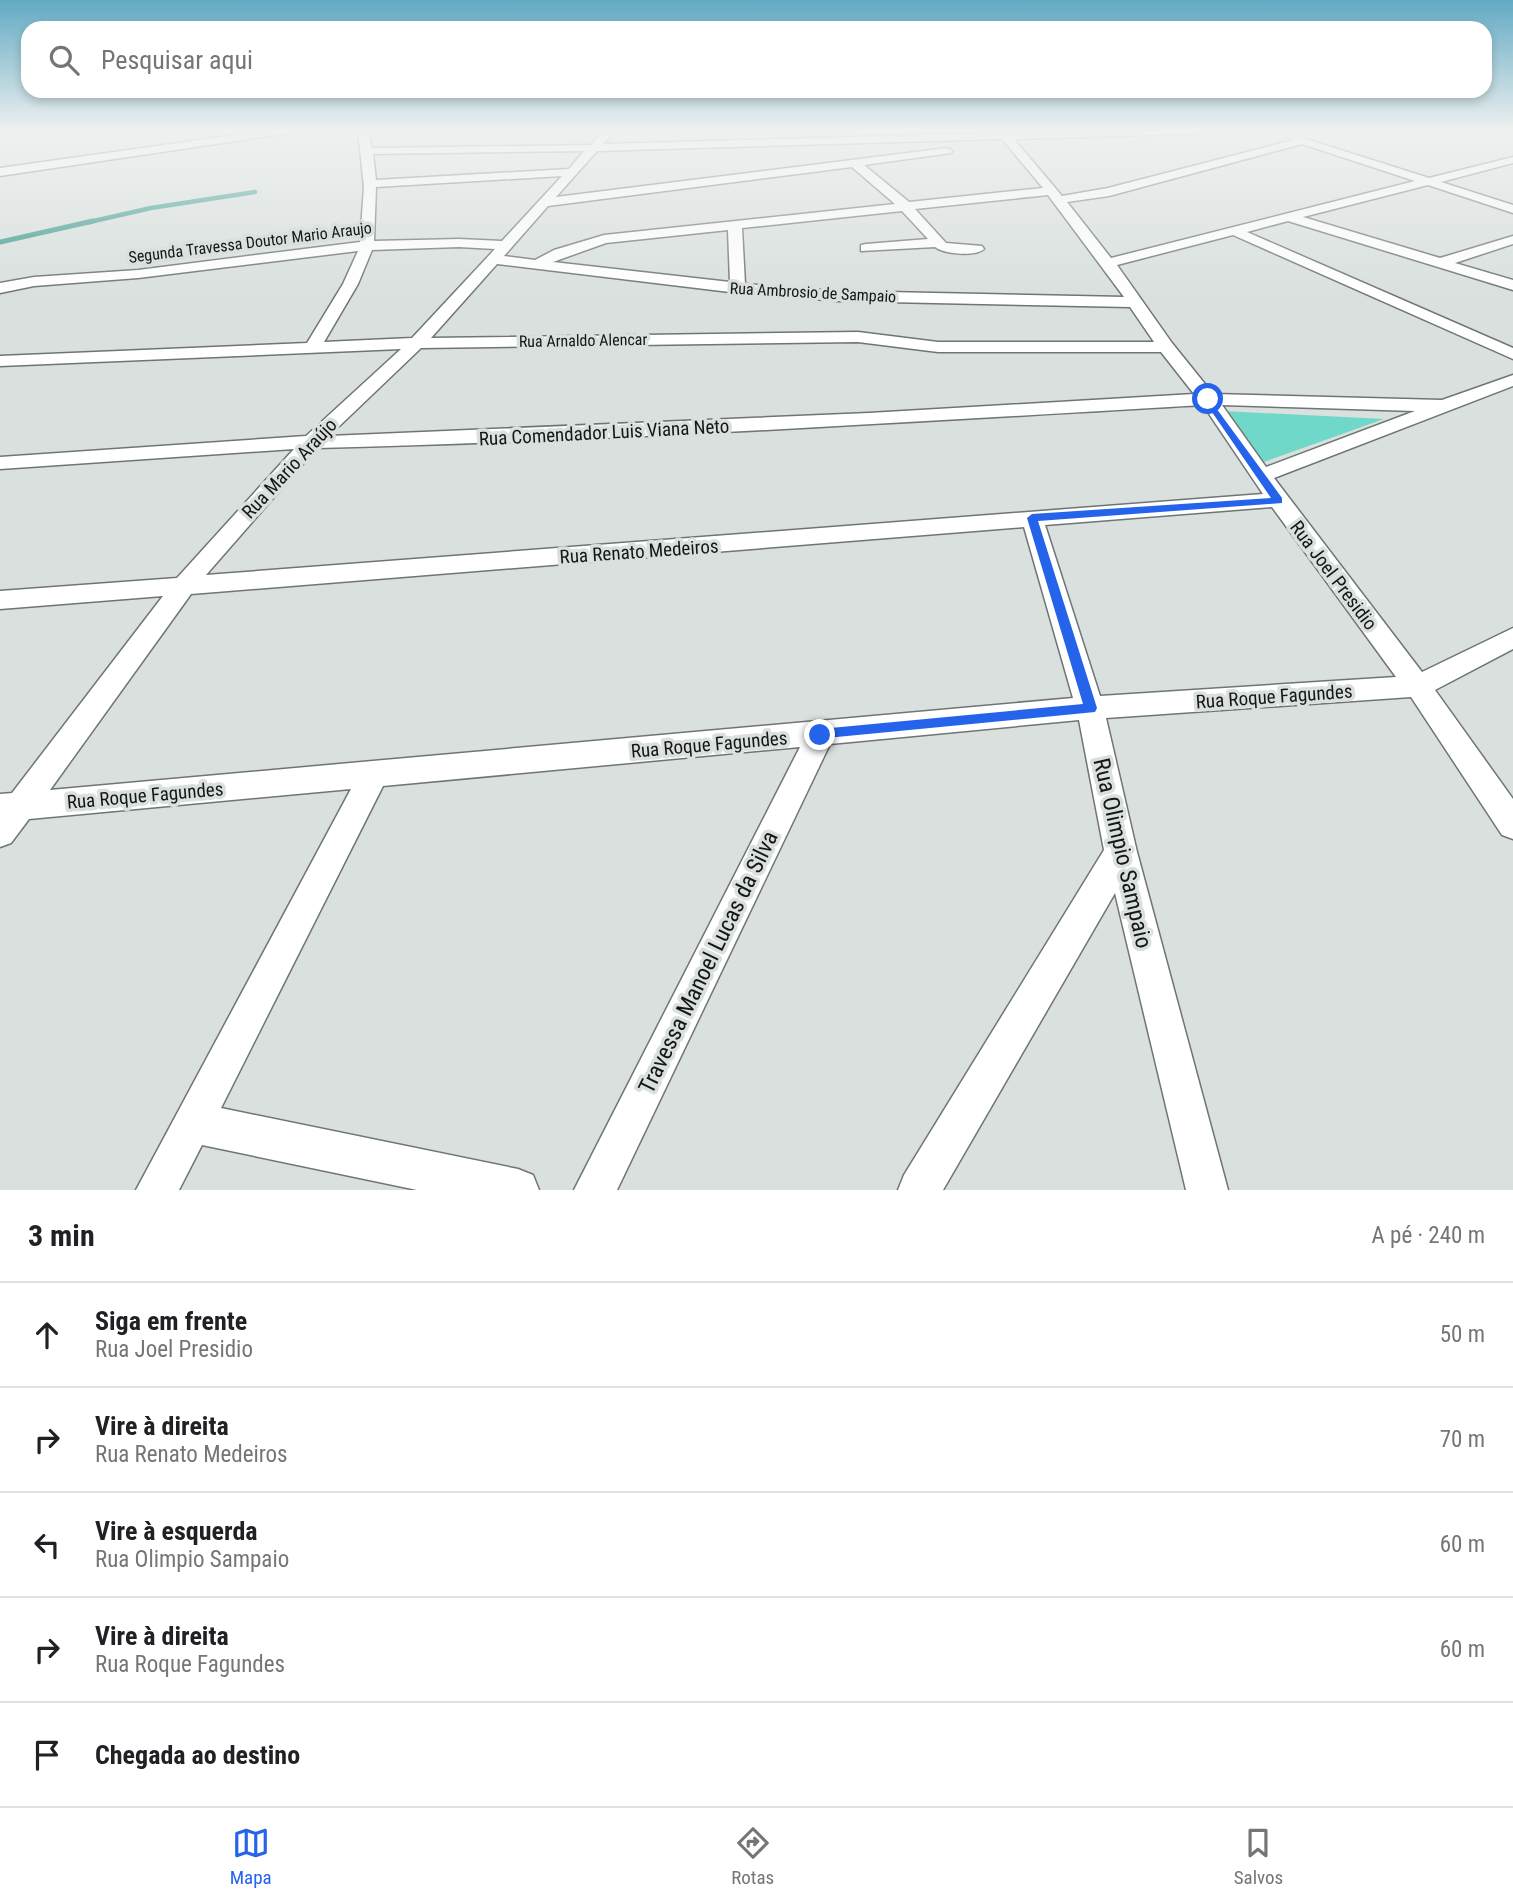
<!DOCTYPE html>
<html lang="pt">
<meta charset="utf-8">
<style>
:root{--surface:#fff;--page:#f6f6f6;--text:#202124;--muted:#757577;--line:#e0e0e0;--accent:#2563eb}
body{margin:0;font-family:"Roboto Condensed",sans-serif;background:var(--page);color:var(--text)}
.stop{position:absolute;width:21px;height:21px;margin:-16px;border:5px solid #2563eb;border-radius:50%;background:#fff}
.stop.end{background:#2563eb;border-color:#fff;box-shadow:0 2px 7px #0008}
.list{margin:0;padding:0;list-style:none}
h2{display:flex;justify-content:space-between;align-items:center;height:91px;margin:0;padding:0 28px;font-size:30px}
h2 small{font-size:23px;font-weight:400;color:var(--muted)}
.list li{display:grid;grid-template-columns:46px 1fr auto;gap:21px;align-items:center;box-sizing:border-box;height:105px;padding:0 28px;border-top:2px solid var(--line)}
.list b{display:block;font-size:26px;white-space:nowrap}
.list p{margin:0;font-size:23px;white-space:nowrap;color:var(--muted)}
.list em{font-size:23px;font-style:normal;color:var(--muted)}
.icon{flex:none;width:38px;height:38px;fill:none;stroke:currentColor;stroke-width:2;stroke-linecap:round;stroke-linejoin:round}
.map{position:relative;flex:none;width:1513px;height:1190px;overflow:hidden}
.search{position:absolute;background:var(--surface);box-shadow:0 4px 10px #0003;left:21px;right:21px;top:21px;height:77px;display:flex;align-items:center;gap:18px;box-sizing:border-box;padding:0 24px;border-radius:21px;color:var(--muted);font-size:26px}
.sheet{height:616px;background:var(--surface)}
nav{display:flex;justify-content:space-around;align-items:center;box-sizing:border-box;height:98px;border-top:2px solid var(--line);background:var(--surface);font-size:19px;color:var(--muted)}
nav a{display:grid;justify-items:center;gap:4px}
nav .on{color:var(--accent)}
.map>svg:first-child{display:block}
</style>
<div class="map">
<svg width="1513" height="1190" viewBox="0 0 1513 1190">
<rect width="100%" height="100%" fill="#d9e0de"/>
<path fill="#70d8c9" d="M 1222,411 L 1384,419 L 1264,462 Z"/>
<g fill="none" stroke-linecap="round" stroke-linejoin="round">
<path stroke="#3a998c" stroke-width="4.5" d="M 85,223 L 151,208 L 255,192"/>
<path stroke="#3a998c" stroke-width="5" d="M 0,242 L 93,221"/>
<g stroke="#6f7574" stroke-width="3">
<path id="street" d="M 270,130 L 295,130 L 290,133 L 0,176 L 0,168 Z
M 358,130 L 368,130 L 372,148 L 591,145 L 604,130 L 615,130 L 603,144 L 995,133 L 993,130 L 1004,130 L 1007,133 L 1223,130 L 1218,133 L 1014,139 L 1062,196 L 1108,188 L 1293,140 L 1283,133 L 1288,130 L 1306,139 L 1429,178 L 1513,157 L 1513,163 L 1441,182 L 1513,205 L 1513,213 L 1428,185 L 1303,217 L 1440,258 L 1513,236 L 1513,244 L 1455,263 L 1513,280 L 1513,290 L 1288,221 L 1247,232 L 1513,348 L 1513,359 L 1233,235 L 1117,265 L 1172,343 L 1213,394 L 1442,400 L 1513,375 L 1513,386 L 1274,478 L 1422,672 L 1513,628 L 1513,649 L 1435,690 L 1513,799 L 1513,839 L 1502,835 L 1411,697 L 1106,718 L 1137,852 L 1228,1190 L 1186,1190 L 1115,893 L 943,1190 L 898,1190 L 904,1175 L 1104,850 L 1079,720 L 830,744 L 617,1190 L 574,1190 L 800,747 L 383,786 L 221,1108 L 518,1169 L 533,1175 L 539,1190 L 417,1190 L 202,1145 L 179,1190 L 136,1190 L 351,789 L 29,819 L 11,843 L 0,847 L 0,794 L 12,793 L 163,596 L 0,609 L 0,591 L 177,578 L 294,449 L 0,469 L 0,457 L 306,436 L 401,349 L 0,366 L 0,356 L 307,343 L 343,284 L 358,251 L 138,278 L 34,286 L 0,293 L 0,283 L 34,277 L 138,270 L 360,242 L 364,187 ZM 1002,139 L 1043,188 L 909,202 L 864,165 L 951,153 L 953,151 L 947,148 L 556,197 L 597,151 ZM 1302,144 L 1415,181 L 1111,258 L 1067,202 L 1109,196 ZM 584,151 L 569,169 L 376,180 L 373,154 ZM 852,167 L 895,204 L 604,235 L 554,250 L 535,260 L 504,256 L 548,206 ZM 562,176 L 502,241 L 459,239 L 374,241 L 376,187 ZM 1048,195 L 1124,297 L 838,291 L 745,284 L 742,228 L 902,211 L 928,239 L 866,244 L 861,245 L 861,251 L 935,247 C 944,254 975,257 984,249 L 982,246 L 946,243 L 915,209 ZM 728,230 L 730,282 L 553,262 L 606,243 ZM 459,247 L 495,249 L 412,338 L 324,342 L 358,284 L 372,250 ZM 497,264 L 738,293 L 838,301 L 1130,307 L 1154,342 L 938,342 L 858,332 L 431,338 ZM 858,342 L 938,352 L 1161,352 L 1194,394 L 869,413 L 329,436 L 421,348 ZM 1203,405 L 1263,494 L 206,575 L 317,448 C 613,441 908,422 1203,405 ZM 1222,405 L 1415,411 L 1266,467 ZM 1272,507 L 1396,677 L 1100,696 L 1045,525 ZM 1024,527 L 1073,698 L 50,790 L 191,594 Z"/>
</g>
<use href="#street" fill="#fff" fill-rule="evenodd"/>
</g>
<linearGradient id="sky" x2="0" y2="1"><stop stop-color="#62a9c3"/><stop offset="0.44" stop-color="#eef1f0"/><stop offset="1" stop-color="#eef1f0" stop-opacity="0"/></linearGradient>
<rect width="1513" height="296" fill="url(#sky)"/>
<path fill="#2563eb" d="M 1208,397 L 1282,498 L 1282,503 L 1038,521 L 1097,708 L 1095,712 L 816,739 L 814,735 L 820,729 L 1083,704 L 1027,518 L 1032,514 L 1271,498 L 1203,399 Z"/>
<g text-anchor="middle" stroke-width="7" stroke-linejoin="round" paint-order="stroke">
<g font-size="16" fill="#151717" stroke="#d9e0de">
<text transform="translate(250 242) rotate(-7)" y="6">Segunda Travessa Doutor Mario Araujo</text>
<text transform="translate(813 292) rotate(3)" y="6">Rua Ambrosio de Sampaio</text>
<text transform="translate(583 340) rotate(-1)" y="6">Rua Arnaldo Alencar</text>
</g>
<g font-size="19" fill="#151717" stroke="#d9e0de">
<text transform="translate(604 432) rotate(-3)" y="7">Rua Comendador Luis Viana Neto</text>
<text transform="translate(289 468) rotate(-47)" y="7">Rua Mario Araújo</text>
<text transform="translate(639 551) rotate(-4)" y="7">Rua Renato Medeiros</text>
<text transform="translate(1334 575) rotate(53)" y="7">Rua Joel Presidio</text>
<text transform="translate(1274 696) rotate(-4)" y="7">Rua Roque Fagundes</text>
<text transform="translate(709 744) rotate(-5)" y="7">Rua Roque Fagundes</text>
<text transform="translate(145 795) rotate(-5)" y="7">Rua Roque Fagundes</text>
</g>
<g font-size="23" fill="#151717" stroke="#d9e0de">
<text transform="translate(1123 853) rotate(77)" y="8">Rua Olimpio Sampaio</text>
<text transform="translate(708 962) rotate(-64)" y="8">Travessa Manoel Lucas da Silva</text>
</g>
</g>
</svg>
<div class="stop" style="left:1208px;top:399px"></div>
<div class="stop end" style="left:820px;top:735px"></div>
<div class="search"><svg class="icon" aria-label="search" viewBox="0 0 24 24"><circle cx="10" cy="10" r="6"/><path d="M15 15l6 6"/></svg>Pesquisar aqui</div>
</div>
<section class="sheet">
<h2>3 min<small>A pé · 240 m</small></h2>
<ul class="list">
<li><svg class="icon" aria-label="ahead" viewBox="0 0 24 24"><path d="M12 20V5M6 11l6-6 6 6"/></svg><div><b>Siga em frente</b><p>Rua Joel Presidio</p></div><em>50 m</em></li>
<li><svg class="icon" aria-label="right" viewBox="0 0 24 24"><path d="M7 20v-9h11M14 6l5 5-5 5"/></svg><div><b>Vire à direita</b><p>Rua Renato Medeiros</p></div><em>70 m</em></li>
<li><svg class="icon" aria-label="left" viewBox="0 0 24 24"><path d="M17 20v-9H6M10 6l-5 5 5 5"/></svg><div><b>Vire à esquerda</b><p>Rua Olimpio Sampaio</p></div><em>60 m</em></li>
<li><svg class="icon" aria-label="right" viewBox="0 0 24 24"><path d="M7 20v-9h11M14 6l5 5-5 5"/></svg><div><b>Vire à direita</b><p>Rua Roque Fagundes</p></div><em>60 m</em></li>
<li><svg class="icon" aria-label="arrive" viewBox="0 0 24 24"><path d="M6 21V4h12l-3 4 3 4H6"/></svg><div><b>Chegada ao destino</b></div></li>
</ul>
</section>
<nav>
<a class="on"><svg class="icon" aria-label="map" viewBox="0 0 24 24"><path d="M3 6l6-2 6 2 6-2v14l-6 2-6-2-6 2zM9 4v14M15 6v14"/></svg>Mapa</a>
<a><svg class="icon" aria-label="directions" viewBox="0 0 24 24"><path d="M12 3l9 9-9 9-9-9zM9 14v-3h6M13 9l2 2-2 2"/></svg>Rotas</a>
<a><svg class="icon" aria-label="saved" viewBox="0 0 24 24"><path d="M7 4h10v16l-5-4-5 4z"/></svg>Salvos</a>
</nav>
